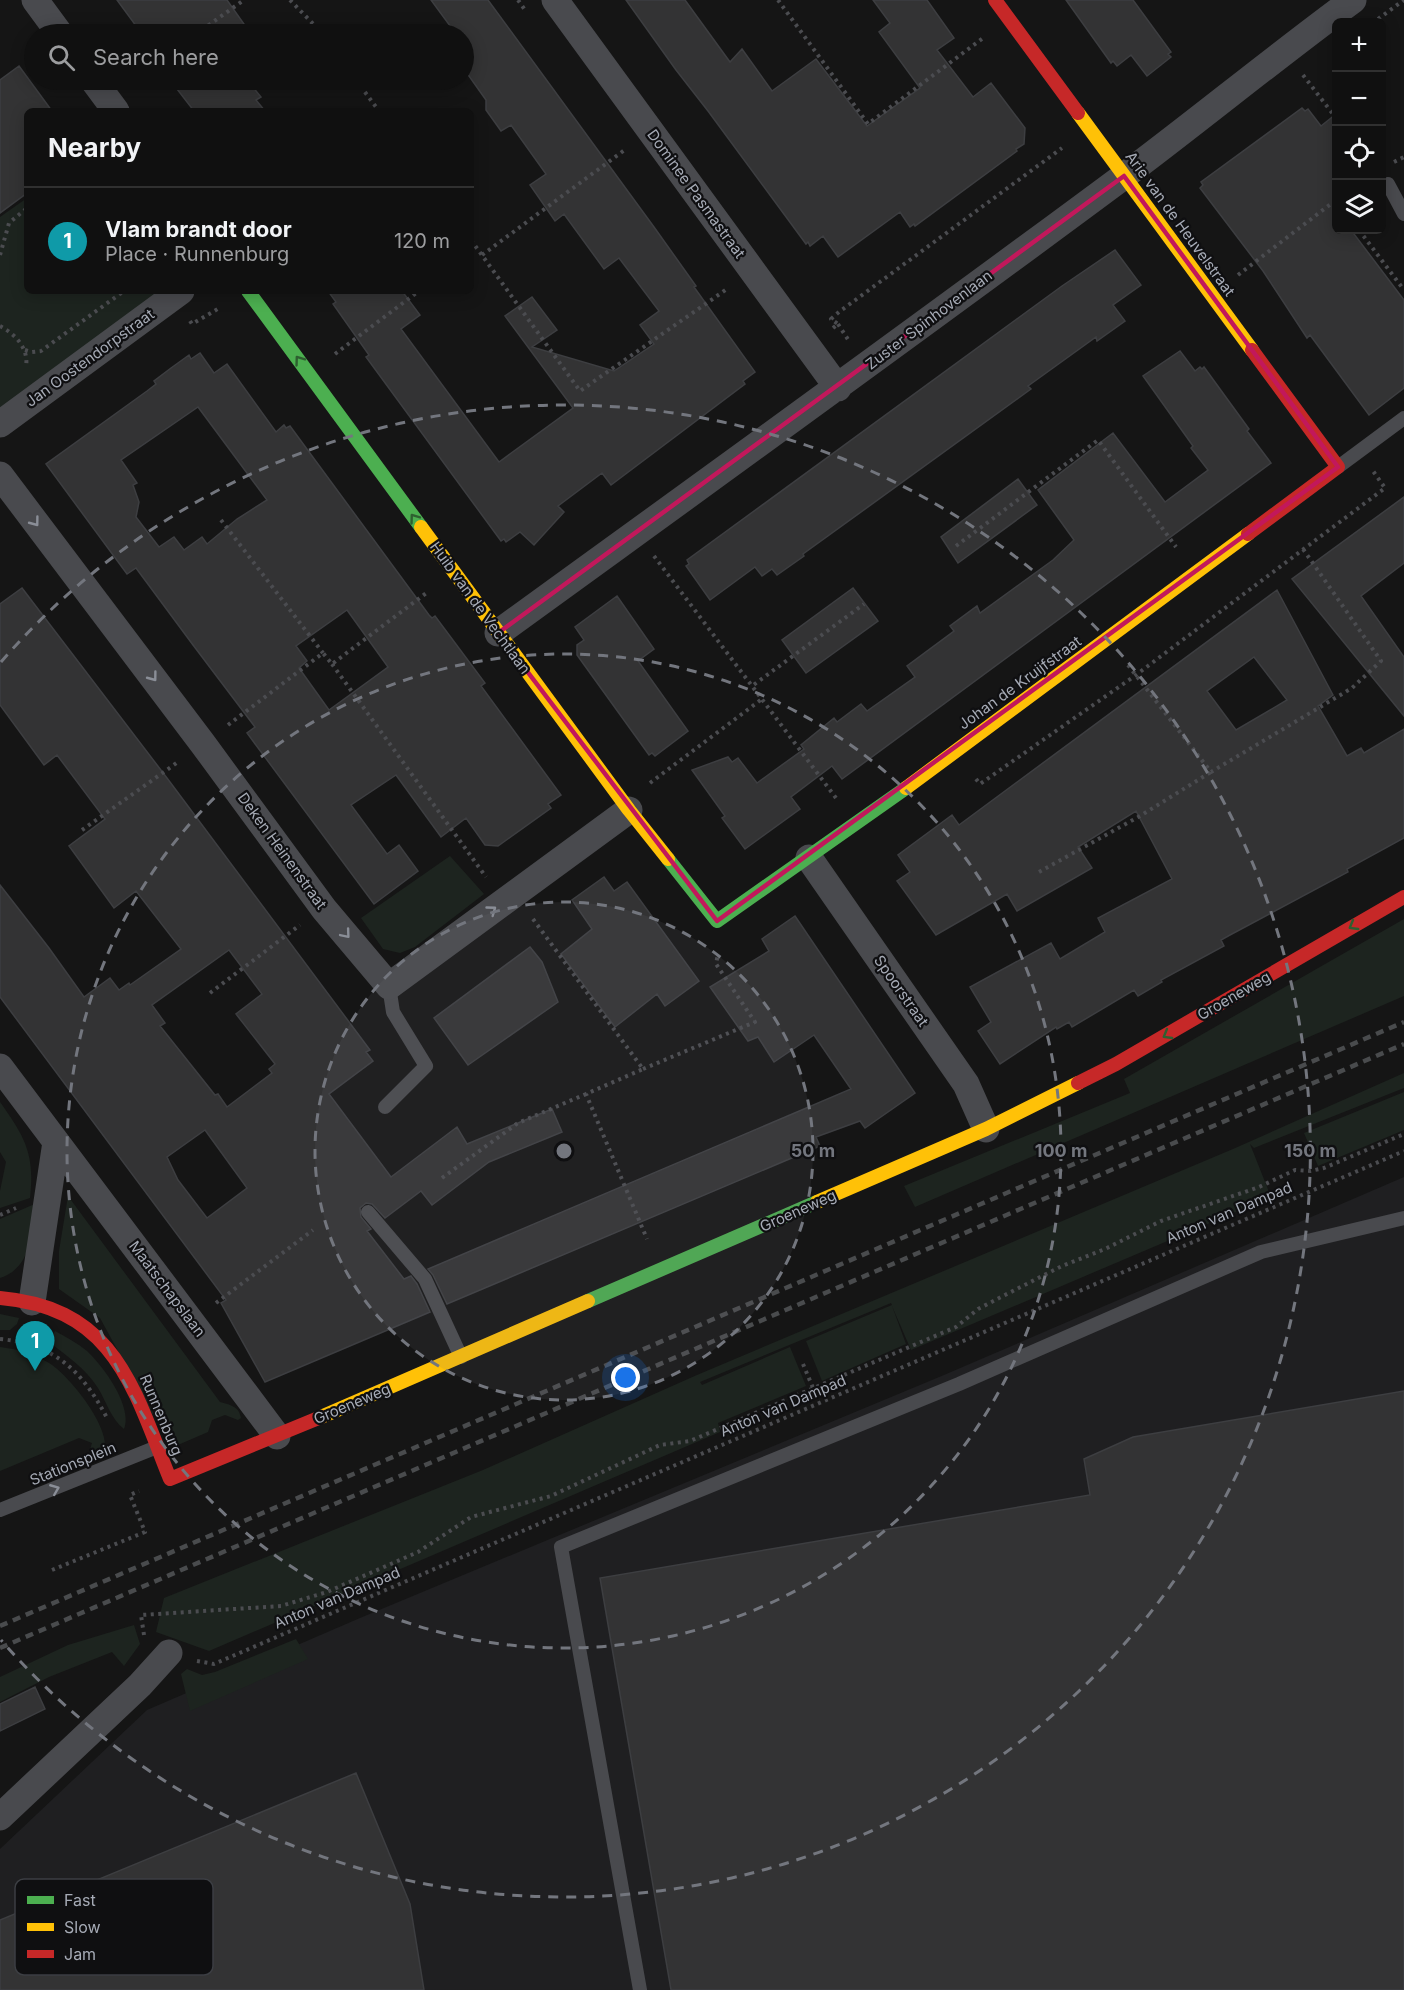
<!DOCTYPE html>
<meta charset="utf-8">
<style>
:root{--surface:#101010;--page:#191919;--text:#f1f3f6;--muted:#9c9d9f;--line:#303030;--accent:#2563eb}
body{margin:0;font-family:Inter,sans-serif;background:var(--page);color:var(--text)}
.controls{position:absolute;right:18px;top:18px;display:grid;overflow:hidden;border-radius:9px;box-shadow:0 3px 15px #0003}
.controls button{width:54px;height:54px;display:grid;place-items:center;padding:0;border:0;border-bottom:2px solid var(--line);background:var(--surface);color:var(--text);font:30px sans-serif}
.you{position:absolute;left:626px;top:1378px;width:21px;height:21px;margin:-15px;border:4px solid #fff;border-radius:50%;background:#1a73e8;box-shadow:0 0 0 9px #1a73e833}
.badge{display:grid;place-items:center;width:39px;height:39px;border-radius:50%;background:var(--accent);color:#fff;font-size:20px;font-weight:700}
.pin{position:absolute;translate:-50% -50px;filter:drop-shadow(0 2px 3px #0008)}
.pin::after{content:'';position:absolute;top:32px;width:21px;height:18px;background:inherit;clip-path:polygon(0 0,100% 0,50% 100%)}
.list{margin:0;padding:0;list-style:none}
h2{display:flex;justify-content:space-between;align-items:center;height:78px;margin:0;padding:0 24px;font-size:26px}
h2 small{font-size:20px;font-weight:400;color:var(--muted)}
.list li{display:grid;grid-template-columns:39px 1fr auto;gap:18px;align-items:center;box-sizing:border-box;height:108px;padding:0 24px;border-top:2px solid var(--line)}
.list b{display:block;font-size:22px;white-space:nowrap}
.list p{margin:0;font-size:20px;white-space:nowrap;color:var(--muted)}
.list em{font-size:20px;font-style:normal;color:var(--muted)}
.icon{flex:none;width:33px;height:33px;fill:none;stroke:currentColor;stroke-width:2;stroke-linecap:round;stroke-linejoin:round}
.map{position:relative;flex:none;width:1404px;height:1990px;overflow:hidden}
.search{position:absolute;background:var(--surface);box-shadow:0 3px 15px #0003;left:24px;top:24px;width:450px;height:66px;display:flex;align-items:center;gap:15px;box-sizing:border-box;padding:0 21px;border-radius:33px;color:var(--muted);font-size:22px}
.panel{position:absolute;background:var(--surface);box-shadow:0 3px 15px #0003;left:24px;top:108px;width:450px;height:186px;border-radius:9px}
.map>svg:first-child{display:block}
</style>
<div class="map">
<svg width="1404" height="1990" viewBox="0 0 1404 1990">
<rect width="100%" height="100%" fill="#151515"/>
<path fill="#1f1f21" d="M 1404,1177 L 1404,1990 L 0,1990 L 0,1849 L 147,1710 L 360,1618 L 944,1375 Z"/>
<path fill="#1d241f" d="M 27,198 L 27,291 L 176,291 L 0,413 L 0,217 Z
M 450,856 L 484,894 L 415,947 L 400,953 L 383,949 L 361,918 Z
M 1404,919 L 1404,996 L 915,1207 L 904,1186 L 1130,1093 L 1124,1079 Z
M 1404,1073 L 1404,1088 L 1254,1148 L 1250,1144 L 1271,1197 L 911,1350 L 892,1306 L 906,1344 L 822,1381 L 806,1341 L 892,1305 L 891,1303 L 700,1382 L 702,1385 L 790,1347 L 806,1386 L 718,1423 L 720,1432 L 209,1651 L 156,1632 L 164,1598 L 483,1470 L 697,1375 L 1233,1149 Z
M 1404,1092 L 1404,1130 L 1318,1166 L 1304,1133 Z
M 0,1102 C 25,1137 35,1154 30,1198 L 0,1208 L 0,1191 L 6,1162 L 0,1152 Z
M 68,1196 L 220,1402 C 230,1405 239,1406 241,1418 L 238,1420 L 225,1415 L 212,1420 L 208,1432 L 171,1448 L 100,1318 L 59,1289 L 59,1251 Z
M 37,1203 C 32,1231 32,1268 0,1278 L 0,1219 Z
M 0,1314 L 19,1318 L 17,1324 L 10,1330 L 0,1330 Z
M 55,1331 C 66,1337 77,1343 87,1351 C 103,1366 133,1406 124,1429 C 111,1419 106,1401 98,1388 C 85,1368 67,1356 49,1342 Z
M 0,1347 C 17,1349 34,1354 49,1363 C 68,1374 116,1432 103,1455 L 89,1461 L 87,1459 L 92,1443 L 79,1438 L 0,1471 Z
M 134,1625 L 140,1644 L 124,1666 L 112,1652 L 49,1677 L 0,1702 L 0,1677 L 68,1645 Z
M 296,1639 L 308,1659 L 190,1711 L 181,1674 L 187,1669 L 202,1675 L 215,1672 Z"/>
<path fill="#333334" stroke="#3d3e41" stroke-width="1.5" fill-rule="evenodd" d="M 117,0 L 227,0 L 251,34 L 142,34 Z
M 431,0 L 488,0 L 654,227 L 696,286 L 694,287 L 755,372 L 743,381 L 745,384 L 611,485 L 602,473 L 558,506 L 564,512 L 534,545 L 520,532 L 506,542 L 504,539 L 501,541 L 366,357 L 369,355 L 333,304 L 336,302 L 328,291 L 402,291 L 420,315 L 401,329 L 499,462 L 573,408 L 505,316 L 532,297 L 557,330 L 532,347 L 614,371 L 654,344 L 640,325 L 659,311 L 619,258 L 604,269 L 564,214 L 555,221 L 530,185 L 546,174 L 511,125 L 501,131 L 486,110 L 486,100 L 464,69 L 464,34 L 456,34 Z
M 626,0 L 685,0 L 730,62 L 742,49 L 772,91 L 816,59 L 867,126 L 920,88 L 879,32 L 890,23 L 873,0 L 927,0 L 954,38 L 937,50 L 973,97 L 991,83 L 1025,128 L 1024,144 L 1016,149 L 1017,151 L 915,226 L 914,224 L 910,227 L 900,212 L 838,257 L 823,236 L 810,246 L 808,242 L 806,244 L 708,111 L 676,70 Z
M 1066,0 L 1133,0 L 1171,52 L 1168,54 L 1171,57 L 1147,76 L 1131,55 L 1117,66 L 1113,61 L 1111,63 Z
M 19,66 L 52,111 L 27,111 L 27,193 L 0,213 L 0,80 Z
M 170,80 L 247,80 L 261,97 L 256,100 L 265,111 L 194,111 Z
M 1302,108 L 1305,111 L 1308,109 L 1321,126 L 1336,114 L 1336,230 L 1351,230 L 1404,300 L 1404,388 L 1369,415 L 1310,335 L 1307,338 L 1263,271 L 1200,188 L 1203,185 L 1201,182 Z
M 1115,250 L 1141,285 L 1113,305 L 1125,321 L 1097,341 L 1096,337 L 1028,386 L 1031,389 L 803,554 L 804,556 L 777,575 L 772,569 L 762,576 L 755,567 L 710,600 L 686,566 L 689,564 L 687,560 L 1062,286 Z
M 1180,351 L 1195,371 L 1200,367 L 1202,369 L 1204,367 L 1249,429 L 1247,431 L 1271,463 L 842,779 L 832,766 L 791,797 L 800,809 L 745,849 L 722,818 L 725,816 L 692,770 L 728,757 L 732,762 L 738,758 L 757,783 L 804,749 L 801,745 L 834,718 L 837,722 L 861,704 L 867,711 L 915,677 L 907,666 L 954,631 L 950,626 L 977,606 L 980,613 L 1053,560 L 1074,540 L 1038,490 L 1113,433 L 1165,502 L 1208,470 L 1191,448 L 1193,446 L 1143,376 Z
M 200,353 L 214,373 L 227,364 L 276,432 L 284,425 L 286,428 L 290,426 L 429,615 L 432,618 L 435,616 L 485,683 L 481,686 L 561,795 L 548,804 L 551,808 L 498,846 L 485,845 L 466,818 L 441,837 L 396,775 L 351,805 L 387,854 L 399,845 L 418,871 L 374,904 L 247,733 L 255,727 L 193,645 L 136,568 L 127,574 L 46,464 L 147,391 L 156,384 L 154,381 L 171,368 L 189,355 L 191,359 ZM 198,407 L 267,500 L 237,519 L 207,544 L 202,537 L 184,550 L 174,537 L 159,547 L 136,517 L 139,502 L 133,485 L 137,483 L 121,460 ZM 347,610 L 388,667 L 329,710 L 299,668 L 307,661 L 296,646 Z
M 1018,479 L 1037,505 L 958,563 L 941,537 Z
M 1404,497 L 1404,563 L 1361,596 L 1404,657 L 1404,716 L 1292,579 Z
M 22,588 L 167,778 L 370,1050 L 366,1052 L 373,1061 L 329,1094 L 391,1177 L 457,1127 L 467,1144 L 552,1109 L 562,1132 L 489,1162 L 432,1205 L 421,1191 L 385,1218 L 372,1204 L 366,1203 L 360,1208 L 361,1217 L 371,1229 L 367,1231 L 404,1279 L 411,1276 L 417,1284 L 430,1312 L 265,1382 L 221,1303 L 226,1300 L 0,997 L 0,885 L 49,948 L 84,997 L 110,978 L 119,990 L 129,983 L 130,985 L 181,949 L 136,891 L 114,908 L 69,846 L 105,819 L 57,755 L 44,765 L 0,705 L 0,604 ZM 229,950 L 262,994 L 236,1014 L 275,1064 L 269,1069 L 272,1073 L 227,1107 L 218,1094 L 215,1095 L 160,1026 L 165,1023 L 152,1005 ZM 205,1130 L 247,1188 L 207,1218 L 178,1180 L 167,1157 Z
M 853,588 L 878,621 L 806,673 L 782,640 Z
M 1277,590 L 1333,695 L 1318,706 L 1347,756 L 1361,748 L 1364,753 L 1404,729 L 1404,838 L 1347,869 L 1348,872 L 1230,935 L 1221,940 L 1224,946 L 1161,980 L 1162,982 L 1138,996 L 1134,990 L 1072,1027 L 1069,1022 L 1057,1029 L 1056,1027 L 1000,1064 L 978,1031 L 991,1022 L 970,987 L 1051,943 L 1060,959 L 1105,932 L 1098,918 L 1172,879 L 1136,811 L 1078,847 L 1092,868 L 1017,911 L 1007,894 L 936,935 L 897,881 L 910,872 L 898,855 L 952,815 L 959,825 ZM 1254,657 L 1287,700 L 1236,730 L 1207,691 Z
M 617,596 L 654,649 L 638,661 L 688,731 L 655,756 L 652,753 L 649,755 L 577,655 L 577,645 L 584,640 L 575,627 Z
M 604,877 L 614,891 L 627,882 L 699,981 L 665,1006 L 657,994 L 615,1027 L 561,954 L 592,929 L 572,900 Z
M 795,916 L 915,1093 L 865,1128 L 860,1121 L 816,1137 L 820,1146 L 447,1304 L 433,1275 L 428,1269 L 851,1089 L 814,1035 L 774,1062 L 758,1037 L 748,1041 L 710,987 L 769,951 L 762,939 Z
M 530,947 L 542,962 L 558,1002 L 468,1065 L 434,1018 Z
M 1404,1391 L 1404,1990 L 671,1990 L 600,1578 L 1090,1495 L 1084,1459 L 1133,1437 Z
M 35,1687 L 45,1709 L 0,1731 L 0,1704 Z
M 356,1773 L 410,1904 L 424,1990 L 0,1990 L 0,1920 Z"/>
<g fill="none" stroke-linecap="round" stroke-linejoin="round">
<path stroke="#4b4c50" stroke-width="4" stroke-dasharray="3 4.5" stroke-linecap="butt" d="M 290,0 L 318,29
M 518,0 L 525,10
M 778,0 L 868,124 L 983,38
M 1378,19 L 1404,0
M 196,34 L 244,0
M 1303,75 L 1336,118
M 356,80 L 379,111
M 1394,162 L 1404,157
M 1359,230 L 1404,290
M 471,240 L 580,391 L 727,289
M 0,255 L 9,223 L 27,208
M 482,255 L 626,149
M 1238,275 L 1336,200
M 190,321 L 192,324 L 221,307
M 838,324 L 849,341
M 0,326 C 15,334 29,348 26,367
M 833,328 L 838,324 L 831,319 L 839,312 L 1062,148
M 25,350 L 32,352 L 41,351 L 124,291
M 335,354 L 419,291
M 221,520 L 323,653
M 956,546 L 1098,440 L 1176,547
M 654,556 L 752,686
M 332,664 L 486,877
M 1128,665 L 1211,772 L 1352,688 L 1381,661 L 1303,549
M 228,725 L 323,653 L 332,664 L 429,591
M 976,779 L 980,784 L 1136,675 L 1385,488 L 1373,471
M 650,783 L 762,699
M 836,798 L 752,686 L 864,604
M 82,830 L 178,762
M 1039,872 L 1140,816 L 1211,772
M 533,919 L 643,1069 L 586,1094 L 647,1239
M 210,993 L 300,925
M 643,1069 L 755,1022 L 716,964 L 718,954
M 442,1178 L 518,1123 L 586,1094
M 0,1215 L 16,1208
M 216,1303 L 313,1230
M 0,1339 C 55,1344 83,1372 107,1418
M 803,1364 L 813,1388
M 52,1570 L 145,1532 L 130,1495 L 139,1491
M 144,1635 L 141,1615 L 281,1606 L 327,1592 L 418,1552 L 471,1517 L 551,1496 L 660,1445 L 690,1441 L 956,1327 L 978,1309 L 1003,1296 L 1062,1266 L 1105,1249 L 1161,1221 L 1259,1187 L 1295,1170 L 1310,1171 L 1324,1168 L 1404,1134
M 197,1661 L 214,1664 L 1404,1151"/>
<path stroke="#494a4e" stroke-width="14" d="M 1388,184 L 1404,214
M 1338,467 L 1404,418
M 385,1107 L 426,1066 L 393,1012 L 389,986
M 368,1212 L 425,1279 L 461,1357
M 0,1510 L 157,1447
M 640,1990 L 561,1547 L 959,1384 L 1261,1252 L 1404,1218"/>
<path stroke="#494a4e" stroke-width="27" d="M 35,0 L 60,34
M 555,0 L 838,388
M 93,80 L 116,111
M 0,424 L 181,291
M 0,475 L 203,744 L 324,909 L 389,986 L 629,810
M 498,633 C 706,482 914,332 1120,179 C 1199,120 1274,58 1353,0
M 809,858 L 966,1084 L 986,1129
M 0,1067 L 277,1436
M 32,1302 L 56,1142
M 0,1817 L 140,1685 L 169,1653"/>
<path stroke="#4caf50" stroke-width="14" d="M 248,291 L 421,527
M 668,859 L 717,921 L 906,788
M 588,1301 L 817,1202"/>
<path stroke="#ffc107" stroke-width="14" d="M 1078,113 L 1252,350
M 421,527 L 629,810 L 668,859
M 906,788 L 1248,534
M 817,1202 L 986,1129 L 1078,1083
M 321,1417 L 588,1301"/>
<path stroke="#c62828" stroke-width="14" d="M 995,0 L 1078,113
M 1248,534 L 1338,467 L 1252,350
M 1078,1083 L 1116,1064 L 1404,897
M 0,1298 C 115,1308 133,1387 170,1479 L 321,1417"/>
<path stroke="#494b4d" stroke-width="4.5" stroke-dasharray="8 6" stroke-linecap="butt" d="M 0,1626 L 1404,1022
M 0,1648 L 1404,1044"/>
</g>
<defs><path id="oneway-chevron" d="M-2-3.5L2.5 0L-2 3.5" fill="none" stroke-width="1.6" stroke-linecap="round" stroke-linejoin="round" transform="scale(1.5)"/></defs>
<g stroke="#2e5f30">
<use href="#oneway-chevron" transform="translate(299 360) rotate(-126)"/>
<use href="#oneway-chevron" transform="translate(414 518) rotate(-126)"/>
<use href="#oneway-chevron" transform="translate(1353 926) rotate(150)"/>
<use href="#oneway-chevron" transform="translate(1167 1035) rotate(150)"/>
</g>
<g stroke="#8a8e97">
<use href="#oneway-chevron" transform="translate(35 522) rotate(53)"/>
<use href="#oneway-chevron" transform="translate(153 677) rotate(53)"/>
<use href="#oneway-chevron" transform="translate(492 910) rotate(-36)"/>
<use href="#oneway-chevron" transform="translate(346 934) rotate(50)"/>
<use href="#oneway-chevron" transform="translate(55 1489) rotate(-22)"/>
</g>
<path fill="none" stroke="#c2185b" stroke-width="4.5" stroke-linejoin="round" d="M 1124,176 L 1338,467 L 717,921 L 498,633 Z"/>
<circle cx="564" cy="1151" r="249" fill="#73767e" fill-opacity=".12"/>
<g fill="none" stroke="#73767e" stroke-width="3" stroke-dasharray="10 8">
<circle cx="564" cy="1151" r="249"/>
<circle cx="564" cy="1151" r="497"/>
<path d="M1 662A746 746 0 1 1 1 1640"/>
</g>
<g text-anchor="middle" stroke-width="4.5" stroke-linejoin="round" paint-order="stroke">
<g font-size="15" fill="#a6abb6" stroke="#0f0f11">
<text transform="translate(696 194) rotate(54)" y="5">Dominee Pasmastraat</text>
<text transform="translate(1180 224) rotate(54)" y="5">Arie van de Heuvelstraat</text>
<text transform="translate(929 320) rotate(-37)" y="5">Zuster Spinhovenlaan</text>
<text transform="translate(90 358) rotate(-36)" y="5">Jan Oostendorpstraat</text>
<text transform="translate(480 608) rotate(54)" y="5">Huib van de Vechtlaan</text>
<text transform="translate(1020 683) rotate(-36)" y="5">Johan de Kruijfstraat</text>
<text transform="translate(282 851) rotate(54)" y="5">Deken Heinenstraat</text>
<text transform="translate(901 991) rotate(55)" y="5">Spoorstraat</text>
<text transform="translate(1234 996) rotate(-30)" y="5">Groeneweg</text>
<text transform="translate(798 1211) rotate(-24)" y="5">Groeneweg</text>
<text transform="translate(1229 1213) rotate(-23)" y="5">Anton van Dampad</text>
<text transform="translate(167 1289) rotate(53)" y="5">Maatschapslaan</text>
<text transform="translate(352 1404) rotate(-23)" y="5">Groeneweg</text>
<text transform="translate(783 1406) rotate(-23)" y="5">Anton van Dampad</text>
<text transform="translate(161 1415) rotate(67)" y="5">Runnenburg</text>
<text transform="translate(73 1464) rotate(-22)" y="5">Stationsplein</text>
<text transform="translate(337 1598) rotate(-23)" y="5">Anton van Dampad</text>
</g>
</g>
<rect x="15" y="1879" width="198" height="96" rx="9" fill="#0f0f11" stroke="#3c3e43" stroke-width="1.5"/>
<rect x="27" y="1896" width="27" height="8" fill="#4caf50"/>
<rect x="27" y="1923" width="27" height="8" fill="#ffc107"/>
<rect x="27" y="1950" width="27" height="8" fill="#c62828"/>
<g font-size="16" fill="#a6abb6">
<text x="64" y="1906">Fast</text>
<text x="64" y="1933">Slow</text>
<text x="64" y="1960">Jam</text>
</g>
<circle cx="564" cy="1151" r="9" fill="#73767e" stroke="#0f0f11" stroke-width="3"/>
<g font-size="18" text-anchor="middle" font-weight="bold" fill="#73767e" stroke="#0f0f11" stroke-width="4.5" stroke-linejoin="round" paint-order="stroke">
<text x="813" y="1157">50 m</text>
<text x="1061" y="1157">100 m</text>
<text x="1310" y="1157">150 m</text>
</g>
</svg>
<div class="controls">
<button>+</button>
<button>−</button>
<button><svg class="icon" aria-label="locate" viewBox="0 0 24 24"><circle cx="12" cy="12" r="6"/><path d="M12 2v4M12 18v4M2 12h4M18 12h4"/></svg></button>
<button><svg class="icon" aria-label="layers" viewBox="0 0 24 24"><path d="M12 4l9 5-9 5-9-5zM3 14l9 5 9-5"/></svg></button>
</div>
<div class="you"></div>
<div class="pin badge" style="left:35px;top:1371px;background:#0f9aa8">1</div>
<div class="search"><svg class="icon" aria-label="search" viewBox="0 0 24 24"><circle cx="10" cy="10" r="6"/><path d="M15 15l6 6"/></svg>Search here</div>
<section class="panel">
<h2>Nearby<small></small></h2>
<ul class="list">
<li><span class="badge" style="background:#0f9aa8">1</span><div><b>Vlam brandt door</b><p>Place · Runnenburg</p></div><em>120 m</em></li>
</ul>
</section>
</div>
